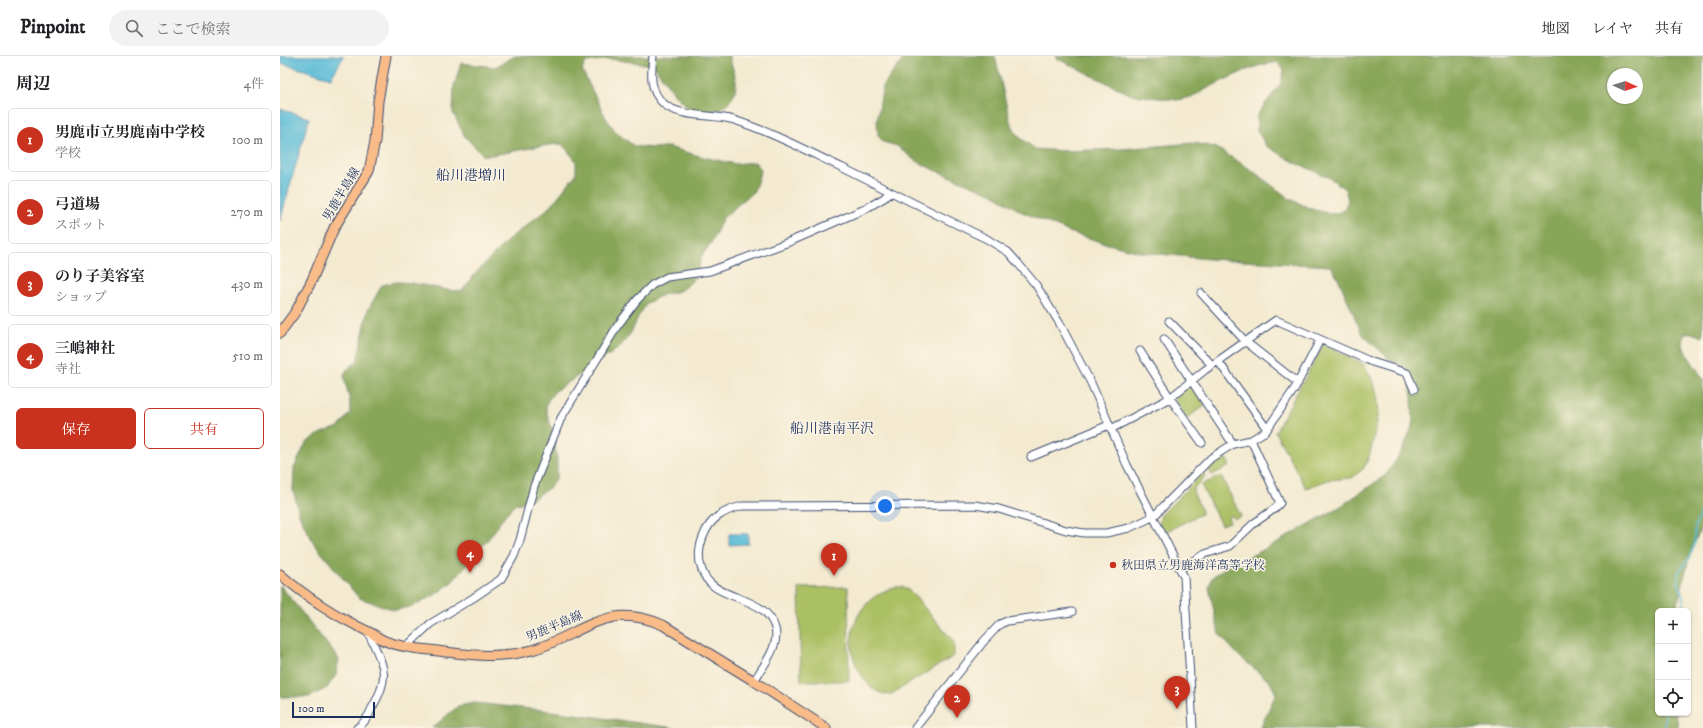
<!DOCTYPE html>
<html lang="ja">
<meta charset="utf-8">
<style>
:root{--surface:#fff;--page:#f2f2f2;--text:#202124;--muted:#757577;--line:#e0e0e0;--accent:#c8321e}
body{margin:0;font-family:"IM FELL DW Pica","Noto Serif JP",serif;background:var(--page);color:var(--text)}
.controls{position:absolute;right:12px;bottom:12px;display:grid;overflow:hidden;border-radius:6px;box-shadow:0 1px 3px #0004}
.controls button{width:36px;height:36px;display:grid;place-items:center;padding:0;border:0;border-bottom:1px solid var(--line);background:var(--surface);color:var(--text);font:20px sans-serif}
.compass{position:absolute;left:1327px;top:12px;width:36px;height:36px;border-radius:50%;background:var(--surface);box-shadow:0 1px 3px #0004;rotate:93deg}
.scale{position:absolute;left:12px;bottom:10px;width:83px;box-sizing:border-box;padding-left:4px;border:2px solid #1b2f5e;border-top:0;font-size:11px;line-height:14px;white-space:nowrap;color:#1b2f5e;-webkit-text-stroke:3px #fcf5e5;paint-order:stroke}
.you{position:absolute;left:605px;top:450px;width:14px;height:14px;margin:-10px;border:3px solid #fff;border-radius:50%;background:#1a73e8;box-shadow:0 0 0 6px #1a73e833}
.badge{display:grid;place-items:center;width:26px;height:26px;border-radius:50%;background:var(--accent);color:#fff;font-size:13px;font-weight:700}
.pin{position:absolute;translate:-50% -33px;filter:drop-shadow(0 1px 2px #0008)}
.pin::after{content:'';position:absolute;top:21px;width:14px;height:12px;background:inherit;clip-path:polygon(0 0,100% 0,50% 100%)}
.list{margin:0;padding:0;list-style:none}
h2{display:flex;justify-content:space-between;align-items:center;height:52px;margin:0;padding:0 16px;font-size:17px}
h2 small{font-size:13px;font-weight:400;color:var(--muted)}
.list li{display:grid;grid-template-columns:26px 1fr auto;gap:12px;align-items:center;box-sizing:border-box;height:64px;margin:0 8px 8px;padding:0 8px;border:1px solid var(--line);border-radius:6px}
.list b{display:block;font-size:15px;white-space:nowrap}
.list p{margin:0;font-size:13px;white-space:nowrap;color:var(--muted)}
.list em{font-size:13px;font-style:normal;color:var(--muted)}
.actions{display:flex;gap:8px;padding:12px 16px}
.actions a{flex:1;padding:9px 0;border:1px solid var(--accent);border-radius:6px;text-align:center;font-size:14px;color:var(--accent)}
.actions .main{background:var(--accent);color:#fff}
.icon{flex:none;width:22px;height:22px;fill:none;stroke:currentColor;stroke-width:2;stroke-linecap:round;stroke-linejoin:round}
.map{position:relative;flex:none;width:1423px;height:672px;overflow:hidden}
header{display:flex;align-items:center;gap:24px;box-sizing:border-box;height:56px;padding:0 20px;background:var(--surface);border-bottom:1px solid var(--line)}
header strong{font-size:19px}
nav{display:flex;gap:22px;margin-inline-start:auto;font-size:14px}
.search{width:280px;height:36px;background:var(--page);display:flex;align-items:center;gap:10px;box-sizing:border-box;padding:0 14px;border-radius:22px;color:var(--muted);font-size:15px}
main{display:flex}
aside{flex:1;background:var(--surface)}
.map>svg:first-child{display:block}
</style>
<header>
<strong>Pinpoint</strong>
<div class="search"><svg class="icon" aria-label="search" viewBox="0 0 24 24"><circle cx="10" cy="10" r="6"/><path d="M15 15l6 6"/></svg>ここで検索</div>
<nav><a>地図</a><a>レイヤ</a><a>共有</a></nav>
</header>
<main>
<aside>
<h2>周辺<small>4件</small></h2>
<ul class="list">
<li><span class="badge">1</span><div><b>男鹿市立男鹿南中学校</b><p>学校</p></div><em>100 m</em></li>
<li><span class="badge">2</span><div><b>弓道場</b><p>スポット</p></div><em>270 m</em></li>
<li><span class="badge">3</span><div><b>のり子美容室</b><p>ショップ</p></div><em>430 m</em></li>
<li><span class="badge">4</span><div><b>三嶋神社</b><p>寺社</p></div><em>510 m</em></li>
</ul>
<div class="actions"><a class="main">保存</a><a>共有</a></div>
</aside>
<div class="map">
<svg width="1423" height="672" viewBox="0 0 1423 672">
<rect width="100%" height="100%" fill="#fcf5e5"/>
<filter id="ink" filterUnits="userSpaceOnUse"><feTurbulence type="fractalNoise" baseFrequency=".025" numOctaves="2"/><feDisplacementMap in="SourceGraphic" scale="8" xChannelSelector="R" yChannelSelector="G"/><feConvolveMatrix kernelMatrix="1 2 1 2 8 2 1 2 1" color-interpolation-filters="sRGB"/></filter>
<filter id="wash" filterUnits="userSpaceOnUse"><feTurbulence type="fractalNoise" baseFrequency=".012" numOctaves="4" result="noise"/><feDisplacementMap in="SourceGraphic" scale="16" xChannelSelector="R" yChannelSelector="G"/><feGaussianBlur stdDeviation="0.9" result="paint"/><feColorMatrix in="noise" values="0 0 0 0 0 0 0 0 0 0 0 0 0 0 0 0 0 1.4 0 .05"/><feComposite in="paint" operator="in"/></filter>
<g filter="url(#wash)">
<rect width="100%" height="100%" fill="#f3ead0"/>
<path fill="#abbf63" stroke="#637760" d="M 1044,288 L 1083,308 L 1090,319 L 1097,337 L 1099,356 L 1090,398 L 1084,412 L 1072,422 L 1048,424 L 1026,432 L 995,376 Z
M 912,327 L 925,349 L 907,362 L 893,341 Z
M 946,402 L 950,410 L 932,419 L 928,412 Z
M 923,417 L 925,420 L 915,431 L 913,436 L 922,455 L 921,458 L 885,476 L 879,468 L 881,459 Z
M 941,420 L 961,460 L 954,463 L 951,459 L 948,461 L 950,466 L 941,469 L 921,429 Z
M 568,531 L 569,625 L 521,625 L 519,532 Z
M 616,531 L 624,531 L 631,536 L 674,586 L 674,600 L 610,639 C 598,638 589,631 583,621 C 558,587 575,541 616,531 Z"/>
<path fill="#88a659" stroke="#526a5c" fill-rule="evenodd" d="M 235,0 L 449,0 C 451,9 457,21 456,30 C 454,52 430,61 411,53 C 399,48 382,20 373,9 L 330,3 L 306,6 L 302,14 L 326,62 L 336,76 L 354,90 L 371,92 L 389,91 L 419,100 L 455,108 L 475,106 L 481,114 L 474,135 L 443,162 L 431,187 L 421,201 L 417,219 L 408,229 L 399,235 L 382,239 L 367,247 L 358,261 L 351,277 L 339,292 L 274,336 L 267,346 L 266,354 L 273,377 L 277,402 L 277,421 L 270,431 L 253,443 L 234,449 L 225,459 L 211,480 L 171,527 L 155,539 L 131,551 L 115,554 L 79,542 L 35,489 L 20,461 L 13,434 L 14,412 L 26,387 L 41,377 L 59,371 L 70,357 C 70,350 70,344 68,337 C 64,320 59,317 77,306 L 88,254 L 102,229 C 107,228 113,226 118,226 C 140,226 160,235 182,235 L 195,218 L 230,182 L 270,151 L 296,118 L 296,105 L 282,88 C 256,89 230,97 204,100 L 185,81 L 173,57 L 174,30 L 181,7 L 215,11 Z
M 626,0 L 715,0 L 730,65 L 738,80 L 755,93 L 785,95 L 843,93 L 913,87 L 935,91 L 970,113 L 1010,143 L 1034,154 L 1055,158 L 1064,154 L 1068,144 L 1065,133 L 1050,122 L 1014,106 L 986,90 L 977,74 L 977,59 L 1001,27 L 1004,14 L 997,6 L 981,9 L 964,15 L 940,26 L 911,41 L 897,44 L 852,39 L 778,3 L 776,0 L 1423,0 L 1423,281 L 1411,277 L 1405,277 L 1402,285 L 1405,295 L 1423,323 L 1423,466 L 1409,502 L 1396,555 L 1378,555 L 1378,657 L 1396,657 L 1398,672 L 980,672 L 996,638 L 990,626 L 959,600 L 939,578 L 929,532 L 932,521 L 945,512 L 983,494 L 1058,452 L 1106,419 L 1123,393 L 1133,368 L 1132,341 L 1128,322 L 1114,307 L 1082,278 L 1058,222 L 1051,210 L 929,203 L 860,196 L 828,188 L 792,177 L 742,156 L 713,138 L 652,113 L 633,103 L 617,90 L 603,86 L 598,79 L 597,64 L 603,29 ZM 1333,18 L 1357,18 L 1357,42 L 1333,42 Z
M 0,529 L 59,603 L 56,619 L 47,632 L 29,641 L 0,641 Z
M 194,647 L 280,656 L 394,672 L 152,672 L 178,650 Z"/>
<path fill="#59bbd7" stroke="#3a759a" d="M 0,0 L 64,0 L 51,22 L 0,7 Z
M 0,53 L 29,62 L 0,165 Z
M 449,478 L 468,478 L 468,488 L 449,489 Z"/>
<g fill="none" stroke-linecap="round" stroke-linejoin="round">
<path stroke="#59bbd7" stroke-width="1.5" d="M 1403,555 L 1404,545 L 1398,526 L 1398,517 L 1409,502 L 1415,486 L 1415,471 L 1423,449
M 1384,672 L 1385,657"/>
</g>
</g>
<g filter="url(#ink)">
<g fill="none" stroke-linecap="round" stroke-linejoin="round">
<g stroke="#3b4b6f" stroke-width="9">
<path id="minor" d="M 373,0 C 371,18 369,35 384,48 C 400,62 434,58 454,64 C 491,76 527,95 563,112 C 611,136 659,160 707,183 L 728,196 L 737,206 L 756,229 L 780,268 L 811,327 L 847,409 L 904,521 L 913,672
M 921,237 L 966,286 L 1018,327
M 889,265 L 932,309
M 884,283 L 953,388
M 860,295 L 890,342 L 922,387
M 938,305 L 987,373
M 831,373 L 890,342 L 925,314 L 996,264 L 1092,306 L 1127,317 L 1134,333
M 751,401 L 829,369
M 900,513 L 925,498 L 950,490 L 973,468 L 994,453 L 1000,447 L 971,384
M 126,591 L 150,568 L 193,542 L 221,523 L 234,500 L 240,484 L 254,430 L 281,362 L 338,269 L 357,244 L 372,229 L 387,221 L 430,215 L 509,186 L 585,153 L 604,142 L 610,136
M 474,625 C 483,610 500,590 495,572 C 484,535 430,548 421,511 C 418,501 419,491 423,481 C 430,462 443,455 462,450 L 695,449 L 719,453 L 786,474 L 804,477 L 826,477 L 849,472 L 866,464 L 874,460 L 931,402 L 953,388 L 971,384 L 986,375 L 1015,332 L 1040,284
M 77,672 C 84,668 89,659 92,652 C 112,618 103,610 88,576
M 635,672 L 704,585 L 720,568 L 727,565 L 792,556"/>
</g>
<g stroke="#3b4b6f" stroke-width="11">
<path id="major" d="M 0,277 L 16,255 L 32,224 L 54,172 L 89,115 L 95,85 L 98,45 L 106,0
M 0,518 C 26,541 58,561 89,576 C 95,579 101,584 108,586 C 124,592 141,593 158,595 C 190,599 221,603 252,594 C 303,579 325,544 383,569 L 474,625 L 546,672"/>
</g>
<use href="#minor" stroke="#fff" stroke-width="7"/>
<use href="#major" stroke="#f9bc89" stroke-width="9"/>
</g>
</g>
<circle fill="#c8321e" stroke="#fcf5e5" stroke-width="1.5" cx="833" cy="509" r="4"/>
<g text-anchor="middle" stroke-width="3" stroke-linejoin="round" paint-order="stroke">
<g font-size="12" fill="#1b2f5e" stroke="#fcf5e5">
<text transform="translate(61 138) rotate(-59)" y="4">男鹿半島線</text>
<text transform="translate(274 570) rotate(-23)" y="4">男鹿半島線</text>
</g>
<g font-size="12" fill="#1b2f5e" stroke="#fcf5e5" text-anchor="start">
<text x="841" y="513">秋田県立男鹿海洋高等学校</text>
</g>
<g font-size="14" fill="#1b2f5e" stroke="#fcf5e5">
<text x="191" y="124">船川港増川</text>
<text x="552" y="377">船川港南平沢</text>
</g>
</g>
</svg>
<div class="controls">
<button>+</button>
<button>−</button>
<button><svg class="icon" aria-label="locate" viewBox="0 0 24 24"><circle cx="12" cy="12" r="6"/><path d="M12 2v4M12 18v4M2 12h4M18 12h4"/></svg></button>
</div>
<svg class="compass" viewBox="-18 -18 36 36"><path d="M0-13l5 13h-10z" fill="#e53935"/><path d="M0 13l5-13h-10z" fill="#757577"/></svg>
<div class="scale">100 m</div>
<div class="you"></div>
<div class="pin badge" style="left:554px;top:520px">1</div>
<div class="pin badge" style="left:677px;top:662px">2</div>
<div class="pin badge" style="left:897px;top:653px">3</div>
<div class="pin badge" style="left:190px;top:517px">4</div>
</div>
</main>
